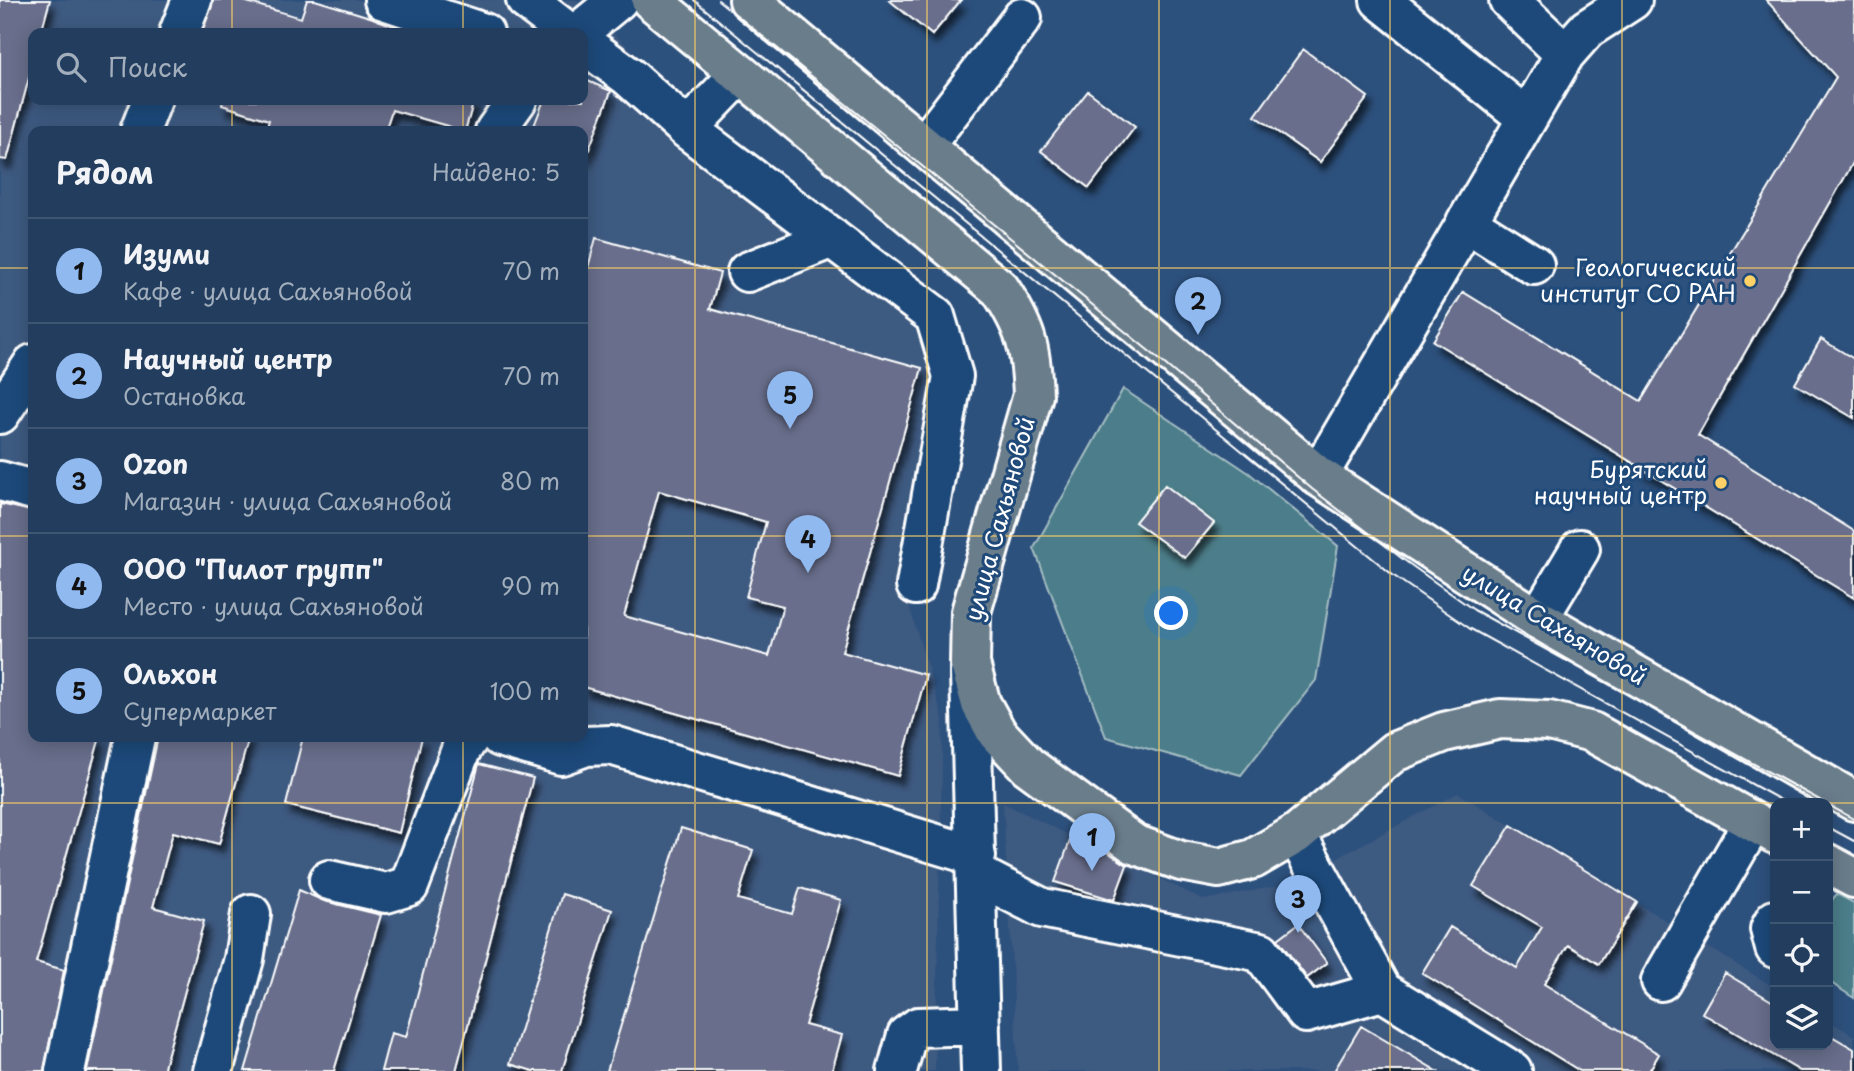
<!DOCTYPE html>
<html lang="ru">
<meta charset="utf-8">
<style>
:root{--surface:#223d5e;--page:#2e4867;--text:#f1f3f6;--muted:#a2aebc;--line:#3f5673;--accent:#90b9f0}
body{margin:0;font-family:"Playpen Sans",sans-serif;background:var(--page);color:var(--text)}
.controls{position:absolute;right:21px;bottom:21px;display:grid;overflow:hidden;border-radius:14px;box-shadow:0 4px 18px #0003}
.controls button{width:63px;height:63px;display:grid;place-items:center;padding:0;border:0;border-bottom:2px solid var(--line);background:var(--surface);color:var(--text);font:35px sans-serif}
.you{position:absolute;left:1172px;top:614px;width:24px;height:24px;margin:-18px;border:5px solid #fff;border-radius:50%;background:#1a73e8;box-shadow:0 0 0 10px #1a73e833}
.badge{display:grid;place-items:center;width:46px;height:46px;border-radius:50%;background:var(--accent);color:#111;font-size:23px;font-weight:700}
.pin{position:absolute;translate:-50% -58px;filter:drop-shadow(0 2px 4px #0008)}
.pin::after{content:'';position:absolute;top:37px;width:24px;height:21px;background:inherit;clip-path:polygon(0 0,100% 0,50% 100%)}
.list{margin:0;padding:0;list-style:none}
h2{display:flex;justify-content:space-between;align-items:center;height:91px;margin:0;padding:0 28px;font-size:30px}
h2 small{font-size:23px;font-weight:400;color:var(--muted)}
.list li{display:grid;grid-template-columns:46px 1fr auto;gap:21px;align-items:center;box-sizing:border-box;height:105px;padding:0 28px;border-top:2px solid var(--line)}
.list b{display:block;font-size:26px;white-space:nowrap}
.list p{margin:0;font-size:23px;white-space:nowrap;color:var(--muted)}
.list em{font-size:23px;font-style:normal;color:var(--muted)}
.icon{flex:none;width:38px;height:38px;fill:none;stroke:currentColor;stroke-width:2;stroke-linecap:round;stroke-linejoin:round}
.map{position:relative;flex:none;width:1854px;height:1071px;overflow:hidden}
.search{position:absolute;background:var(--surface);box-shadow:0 4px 18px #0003;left:28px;top:28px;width:560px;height:77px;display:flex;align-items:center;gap:18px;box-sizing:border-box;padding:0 24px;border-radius:14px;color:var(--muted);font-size:26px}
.panel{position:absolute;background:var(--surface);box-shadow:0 4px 18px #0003;left:28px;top:126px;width:560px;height:616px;border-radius:14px}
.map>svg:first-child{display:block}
</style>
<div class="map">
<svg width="1854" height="1071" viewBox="0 0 1854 1071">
<defs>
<filter id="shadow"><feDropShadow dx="4.5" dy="8" stdDeviation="3.5" flood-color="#0009"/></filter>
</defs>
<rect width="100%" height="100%" fill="#2d517d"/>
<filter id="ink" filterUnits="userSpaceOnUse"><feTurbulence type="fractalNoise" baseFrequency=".0143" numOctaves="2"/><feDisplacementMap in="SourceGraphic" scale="14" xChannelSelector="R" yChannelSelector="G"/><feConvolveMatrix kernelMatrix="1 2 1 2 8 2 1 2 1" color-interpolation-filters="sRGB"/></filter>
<g filter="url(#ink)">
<path fill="#3e5a81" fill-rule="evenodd" d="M 0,0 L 576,0 L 951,340 L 908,602 L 943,719 L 935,1071 L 0,1071 ZM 33,33 L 583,33 L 583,100 L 33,100 ZM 33,131 L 583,131 L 583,737 L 33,737 Z
M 1458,793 L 1775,988 L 1775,1045 L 1828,1045 L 1828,1020 L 1854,1036 L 1854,1071 L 1018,1071 L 1003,803 L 1204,900 L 1288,884 Z"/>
<path fill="#4c7e8a" stroke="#a6bec4" stroke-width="2" d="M 1123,389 L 1249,473 L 1338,546 L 1316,680 L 1241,775 L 1106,737 L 1034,548 Z
M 1837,894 L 1854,903 L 1854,998 L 1828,981 L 1828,904 Z"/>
<path fill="#676e8b" stroke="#fff" stroke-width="2" fill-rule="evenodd" filter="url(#shadow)" d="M 0,0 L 50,0 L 41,33 L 33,33 L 33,63 L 7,160 L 0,159 Z
M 213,0 L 240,0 L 301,18 L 307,0 L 315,0 L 373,18 L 405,30 L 405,33 L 202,33 Z
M 889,0 L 961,0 L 932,35 Z
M 1766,0 L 1854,0 L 1854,161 L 1698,435 L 1854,531 L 1854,598 L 1433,341 L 1463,292 L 1641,401 L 1836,77 Z
M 1303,49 L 1368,97 L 1320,162 L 1255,116 Z
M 583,79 L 611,91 L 585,160 L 583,131 L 532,131 L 544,100 L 583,100 Z
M 1088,91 L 1135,127 L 1089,188 L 1041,151 Z
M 223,100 L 474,100 L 465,131 L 392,110 L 385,131 L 266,131 L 269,120 L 222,105 Z
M 596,238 L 720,273 L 710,309 L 922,368 L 842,652 L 926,675 L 898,776 L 583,687 L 583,286 ZM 659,491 L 766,522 L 746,597 L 783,606 L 769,656 L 624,616 Z
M 1821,339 L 1854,359 L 1854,418 L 1795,384 Z
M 1165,485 L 1214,523 L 1185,558 L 1135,522 Z
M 0,504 L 33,511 L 33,737 L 100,737 L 36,962 L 64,970 L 44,1071 L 0,1071 Z
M 158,737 L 249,737 L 219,844 L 173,832 L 153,907 L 204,921 L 163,1071 L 87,1071 Z
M 303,737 L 422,737 L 399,833 L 286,805 Z
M 479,764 L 533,778 L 456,1071 L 381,1071 L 391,1033 L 406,1037 Z
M 1511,825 L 1637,902 L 1599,964 L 1568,945 L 1544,984 L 1659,1054 L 1649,1071 L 1580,1071 L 1422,973 L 1450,927 L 1517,968 L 1542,927 L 1473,886 Z
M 681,828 L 753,850 L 738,899 L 792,914 L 800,888 L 841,900 L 805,1025 L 842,1035 L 832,1071 L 607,1071 Z
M 1071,838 L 1106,851 L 1127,865 L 1114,900 L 1055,882 Z
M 299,890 L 324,901 L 381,915 L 334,1071 L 245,1071 Z
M 562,894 L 612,910 L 562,1071 L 533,1071 L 510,1064 Z
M 1298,924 L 1327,963 L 1307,978 L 1278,939 Z
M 1725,973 L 1775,1003 L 1775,1045 L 1828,1045 L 1828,1034 L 1854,1049 L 1854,1071 L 1800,1071 L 1702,1013 Z
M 1361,1026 L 1437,1071 L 1334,1071 Z"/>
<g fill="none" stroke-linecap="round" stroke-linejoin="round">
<g stroke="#fff" stroke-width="44">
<path id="minor" d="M 384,0 L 484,33
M 526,0 L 569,33
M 1380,0 L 1527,118
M 1509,0 L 1565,54
M 179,33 L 192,0
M 578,33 L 618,0
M 583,43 L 629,77 L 687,129 L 935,316 L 953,376 L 916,585
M 687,129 L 740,74
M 140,131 L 152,100
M 495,131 L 517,100
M 924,146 L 1022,18
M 1466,222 L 1534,265
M 747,272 L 832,238
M 0,414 L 33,364
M 1318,476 L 1565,54 L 1587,29 L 1632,0
M 0,481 L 33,490
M 1538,619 L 1580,549
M 970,673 L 981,1071
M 500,737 L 561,755 L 586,746 L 611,745 L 976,856
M 1296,834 L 1382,991 L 1512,1071
M 976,874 L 1042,908 L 1261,952 L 1306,1013 L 1382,991
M 329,880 L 386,893 L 409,886 L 461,750 L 470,737
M 1775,920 L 1770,929 L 1775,948
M 1661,981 L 1753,822
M 65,1071 L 135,737
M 213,1071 L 244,959 L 251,914
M 897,1071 L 907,1035 L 918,1027 L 980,1025"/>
</g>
<g stroke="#fff" stroke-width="44">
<path id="major" d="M 651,0 L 1000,289 C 1026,329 1031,348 1033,395 L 971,612 L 970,664 L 981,704 L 997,733 L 1028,766 L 1134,844 L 1181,861 L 1219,868 L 1253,859 L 1296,834 L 1394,752 L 1444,732 L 1500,719 L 1549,721 L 1592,732 L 1775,834
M 749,0 L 1318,476 L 1538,619 L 1854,801
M 1828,864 L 1854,878"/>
</g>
<use href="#minor" stroke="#1f4a7a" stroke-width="38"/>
<use href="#major" stroke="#6b7d8b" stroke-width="38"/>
<path stroke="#fff" stroke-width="2" d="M 694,0 L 1394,576 L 1469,628 L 1786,803
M 718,0 L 1154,355 L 1312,489 L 1404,560 L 1474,610 L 1825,803
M 1828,805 L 1854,819
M 1828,827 L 1854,841"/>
</g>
</g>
<path fill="none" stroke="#ffd166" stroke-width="2" stroke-opacity="0.55" d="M 232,0 L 232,33M 463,0 L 463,33M 695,0 L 695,1071M 927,0 L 927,1071M 1159,0 L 1159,1071M 1390,0 L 1390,1071M 1622,0 L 1622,1071M 232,100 L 232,131M 463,100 L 463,131M 0,268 L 33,268M 583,268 L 1854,268M 0,536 L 33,536M 583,536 L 1854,536M 232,737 L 232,1071M 463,737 L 463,1071M 0,803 L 1775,803M 1775,803 L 1828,803M 1828,803 L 1854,803"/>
<g fill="#ffd166" stroke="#1f4a7a" stroke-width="2.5">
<circle cx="1750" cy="281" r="7"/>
<circle cx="1721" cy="483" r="7"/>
</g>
<g text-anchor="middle" stroke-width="6" stroke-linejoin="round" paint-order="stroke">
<g font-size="23" fill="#fff" stroke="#1f4a7a" text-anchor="end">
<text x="1736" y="276">Геологический<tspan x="1736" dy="26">институт СО РАН</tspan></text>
<text x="1707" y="478">Бурятский<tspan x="1707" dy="26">научный центр</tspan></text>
</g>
<g font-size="23" fill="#fff" stroke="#1f4a7a">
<text transform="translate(1000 519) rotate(-75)" y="8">улица Сахьяновой</text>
<text transform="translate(1554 625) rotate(31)" y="8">улица Сахьяновой</text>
</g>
</g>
</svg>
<div class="controls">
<button>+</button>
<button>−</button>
<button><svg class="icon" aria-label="locate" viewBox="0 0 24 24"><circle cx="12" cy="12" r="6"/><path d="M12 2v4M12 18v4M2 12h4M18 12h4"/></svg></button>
<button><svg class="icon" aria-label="layers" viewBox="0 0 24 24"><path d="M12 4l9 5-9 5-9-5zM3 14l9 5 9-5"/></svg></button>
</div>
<div class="you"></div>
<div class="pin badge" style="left:1092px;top:871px">1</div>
<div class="pin badge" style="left:1198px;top:335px">2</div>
<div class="pin badge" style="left:1298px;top:933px">3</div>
<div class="pin badge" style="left:808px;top:573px">4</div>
<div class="pin badge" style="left:790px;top:429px">5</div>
<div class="search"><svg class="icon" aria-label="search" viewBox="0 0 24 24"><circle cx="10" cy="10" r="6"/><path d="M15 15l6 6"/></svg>Поиск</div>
<section class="panel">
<h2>Рядом<small>Найдено: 5</small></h2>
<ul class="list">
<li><span class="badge">1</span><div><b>Изуми</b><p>Кафе · улица Сахьяновой</p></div><em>70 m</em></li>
<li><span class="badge">2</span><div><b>Научный центр</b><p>Остановка</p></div><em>70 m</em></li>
<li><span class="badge">3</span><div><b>Ozon</b><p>Магазин · улица Сахьяновой</p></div><em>80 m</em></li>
<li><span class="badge">4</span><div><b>ООО &quot;Пилот групп&quot;</b><p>Место · улица Сахьяновой</p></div><em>90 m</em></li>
<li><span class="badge">5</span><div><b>Ольхон</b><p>Супермаркет</p></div><em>100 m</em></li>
</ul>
</section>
</div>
